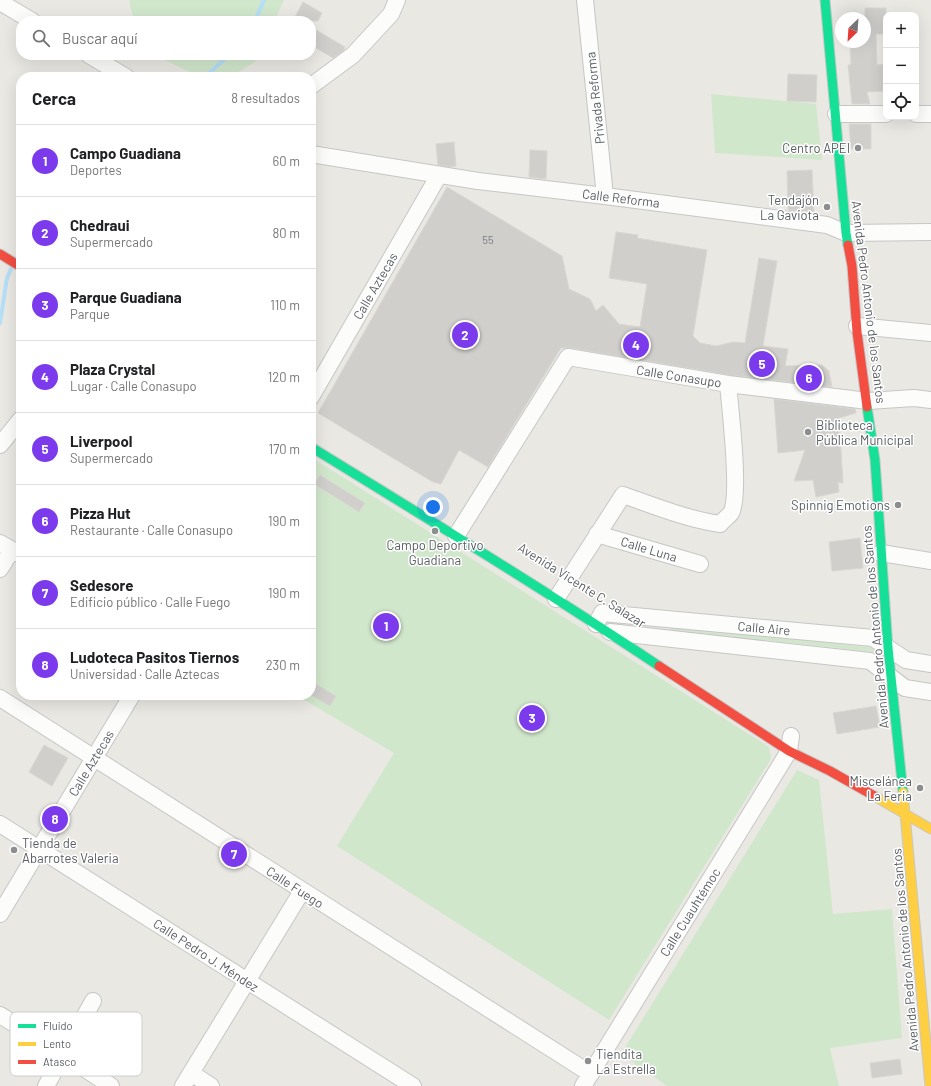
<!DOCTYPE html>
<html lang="es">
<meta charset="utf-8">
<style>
:root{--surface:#fff;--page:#f6f6f6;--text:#202124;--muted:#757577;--line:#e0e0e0;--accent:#7c3aed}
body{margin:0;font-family:Barlow,sans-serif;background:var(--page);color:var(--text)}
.controls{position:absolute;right:12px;top:12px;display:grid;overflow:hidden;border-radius:8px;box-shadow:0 4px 16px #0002}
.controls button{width:36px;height:36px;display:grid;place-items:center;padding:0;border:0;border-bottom:1px solid var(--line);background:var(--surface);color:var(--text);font:20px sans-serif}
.compass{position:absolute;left:835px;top:12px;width:36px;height:36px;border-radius:50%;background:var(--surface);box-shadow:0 4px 16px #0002;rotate:205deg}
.you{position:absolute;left:433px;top:507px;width:14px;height:14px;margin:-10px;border:3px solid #fff;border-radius:50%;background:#1a73e8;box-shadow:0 0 0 6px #1a73e833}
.badge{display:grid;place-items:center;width:26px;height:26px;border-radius:50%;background:var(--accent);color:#fff;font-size:13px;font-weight:700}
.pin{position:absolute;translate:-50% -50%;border:2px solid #fff;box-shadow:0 1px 4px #0006}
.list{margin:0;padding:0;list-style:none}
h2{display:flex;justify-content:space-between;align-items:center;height:52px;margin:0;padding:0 16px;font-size:17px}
h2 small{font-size:13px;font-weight:400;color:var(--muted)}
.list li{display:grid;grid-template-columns:26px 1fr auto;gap:12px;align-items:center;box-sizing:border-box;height:72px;padding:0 16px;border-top:1px solid var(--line)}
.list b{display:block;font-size:15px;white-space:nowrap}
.list p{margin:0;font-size:13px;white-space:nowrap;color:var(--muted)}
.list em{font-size:13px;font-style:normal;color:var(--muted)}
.icon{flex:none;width:22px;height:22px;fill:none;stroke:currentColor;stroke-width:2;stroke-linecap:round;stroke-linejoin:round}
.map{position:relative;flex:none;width:931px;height:1086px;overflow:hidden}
.search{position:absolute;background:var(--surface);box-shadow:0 4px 16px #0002;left:16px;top:16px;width:300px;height:44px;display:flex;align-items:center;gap:10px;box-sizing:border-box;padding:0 14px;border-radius:16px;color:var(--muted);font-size:15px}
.panel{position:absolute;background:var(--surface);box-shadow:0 4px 16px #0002;left:16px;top:72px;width:300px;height:628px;border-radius:16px}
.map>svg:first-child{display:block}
</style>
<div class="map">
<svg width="931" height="1086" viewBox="0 0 931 1086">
<rect width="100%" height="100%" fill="#eae8e3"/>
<path fill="#d1e7cc" d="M 130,0 L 284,0 L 274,21 L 134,21 L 129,1 Z
M 155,55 L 258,55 L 255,62 L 230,77 L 200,77 Z
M 711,94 L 816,104 L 822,160 L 715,153 Z
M 311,457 L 769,747 L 771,759 L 609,1020 L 337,846 L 394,753 L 296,695 L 311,695 Z
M 664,624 L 875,648 L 874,652 L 672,630 Z
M 797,770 L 819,780 L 833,914 L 892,909 L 902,1038 L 830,1048 L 839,1086 L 667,1086 L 621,1054 Z"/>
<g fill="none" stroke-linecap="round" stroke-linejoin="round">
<path stroke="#b5def7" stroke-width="4" d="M 255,21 L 264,0
M 205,77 L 229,55
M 17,258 L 21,249
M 0,323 L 7,278 L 11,269"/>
</g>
<path fill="#d0cfcc" stroke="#dad7d2" d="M 303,2 L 322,13 L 318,21 L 302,21 L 295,17 Z
M 865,8 L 886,8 L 886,34 L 876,34 L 877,65 L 886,64 L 886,91 L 867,92 L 870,104 L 852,104 L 848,65 L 851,65 L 850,42 L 865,42 Z
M 311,27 L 345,47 L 343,51 L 333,58 L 311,45 Z
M 788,74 L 817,75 L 816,102 L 787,101 Z
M 849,124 L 871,124 L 871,149 L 851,149 Z
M 454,142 L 456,166 L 450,167 L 438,165 L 436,144 Z
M 530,150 L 547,151 L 546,179 L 529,177 Z
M 812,170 L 814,213 L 788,210 L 787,171 Z
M 447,187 L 562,256 L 569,289 L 590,299 L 596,311 L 603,305 L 619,324 L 640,327 L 647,284 L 609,278 L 616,232 L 638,235 L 637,238 L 707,250 L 693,336 L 700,343 L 716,346 L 733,342 L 745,343 L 759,258 L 777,261 L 763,346 L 788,349 L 785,366 L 822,365 L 829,371 L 832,387 L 729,375 L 570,348 L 561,348 L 488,467 L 459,450 L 441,484 L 433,482 L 318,413 Z
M 774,399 L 855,409 L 856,413 L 839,418 L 843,483 L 838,482 L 839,492 L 816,497 L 813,480 L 794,481 L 805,450 L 778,453 Z
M 320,475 L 365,503 L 359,512 L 314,484 Z
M 860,538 L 863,568 L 832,571 L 829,542 Z
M 311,681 L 336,696 L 330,706 L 311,695 Z
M 876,706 L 880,727 L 837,734 L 833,713 Z
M 44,745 L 68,758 L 52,786 L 29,772 Z
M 900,1059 L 902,1074 L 872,1078 L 870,1063 Z"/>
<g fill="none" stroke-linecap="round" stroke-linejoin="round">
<g stroke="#c6c6c6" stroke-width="18">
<path id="street" d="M 585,0 L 605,196
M 0,2 L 32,21
M 89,55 L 126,77
M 311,86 L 353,55 L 391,14 L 397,0
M 836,114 L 886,114
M 916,114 L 931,114
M 311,154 L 478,181 L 605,196 L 827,225 L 846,233 L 931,232
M 857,326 L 931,333
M 311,397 L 439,175
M 0,445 L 21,419
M 597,534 L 700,564
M 456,536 L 568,357 L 728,384 L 868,401 L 914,398 L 931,400
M 0,543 L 21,555
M 881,553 L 931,561
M 0,569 L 12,550
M 556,599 L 623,495 C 655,506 686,519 720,524 C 723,520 728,517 731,513 C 741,496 730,407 728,384
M 596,624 L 602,613 L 873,638 L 906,660 L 931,664
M 610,632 L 870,661 L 905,688 L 931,692
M 0,698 L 591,1074
M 0,824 L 413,1086
M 0,914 L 132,695
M 0,1015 L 64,1055 L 111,1086
M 191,1073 L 211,1086
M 46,1086 L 93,1001
M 183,1086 L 302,891
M 583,1086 L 789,751 L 791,736"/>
</g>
<g stroke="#c7c7c7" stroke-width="11">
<path id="fast" d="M 825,0 L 846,233 L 848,245
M 867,407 L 875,460 L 888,648 L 903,792
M 311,447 C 428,519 545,590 659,666"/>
</g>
<g stroke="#c7c7c7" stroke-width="11">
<path id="slow" d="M 903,792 L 930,1086
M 876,797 L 931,829"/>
</g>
<g stroke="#c7c7c7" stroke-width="11">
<path id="jam" d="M 848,245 L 852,266 L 857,332 L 867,407
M 0,254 L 21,267
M 659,666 L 789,751 L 830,771 L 876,797"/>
</g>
<use href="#street" stroke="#fcfcfb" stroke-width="16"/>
<use href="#fast" stroke="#16e098" stroke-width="9"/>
<use href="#slow" stroke="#ffcf43" stroke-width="9"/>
<use href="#jam" stroke="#f24e42" stroke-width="9"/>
</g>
<g fill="#8c8e8f" stroke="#fff" stroke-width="1.5">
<circle cx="858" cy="148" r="4"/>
<circle cx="827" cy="207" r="4"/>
<circle cx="808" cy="432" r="4"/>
<circle cx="898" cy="505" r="4"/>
<circle cx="435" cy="531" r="4"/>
<circle cx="920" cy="788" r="4"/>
<circle cx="14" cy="850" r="4"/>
<circle cx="588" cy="1061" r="4"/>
</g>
<g text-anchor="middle" stroke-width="3" stroke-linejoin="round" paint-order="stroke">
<g font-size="11" fill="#787b7e">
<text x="488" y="244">55</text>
</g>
<g font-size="13" fill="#595d62" stroke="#fff">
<text transform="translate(595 98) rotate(-96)" y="5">Privada Reforma</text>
<text transform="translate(621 198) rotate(7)" y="5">Calle Reforma</text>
<text transform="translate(375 286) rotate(-60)" y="5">Calle Aztecas</text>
<text transform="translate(869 302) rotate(83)" y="5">Avenida Pedro Antonio de los Santos</text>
<text transform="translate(679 376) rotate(9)" y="5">Calle Conasupo</text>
<text transform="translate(649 549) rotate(17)" y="5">Calle Luna</text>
<text transform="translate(582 585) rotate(32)" y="5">Avenida Vicente C. Salazar</text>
<text transform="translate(875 627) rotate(-95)" y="5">Avenida Pedro Antonio de los Santos</text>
<text transform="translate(764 628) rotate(5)" y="5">Calle Aire</text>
<text transform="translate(91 763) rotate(-59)" y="5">Calle Aztecas</text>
<text transform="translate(295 887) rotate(33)" y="5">Calle Fuego</text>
<text transform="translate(690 912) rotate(-58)" y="5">Calle Cuauhtémoc</text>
<text transform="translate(905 950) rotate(-95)" y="5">Avenida Pedro Antonio de los Santos</text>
<text transform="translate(206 955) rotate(33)" y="5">Calle Pedro J. Méndez</text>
</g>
<g font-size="13" fill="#595d62" stroke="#fff" text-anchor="end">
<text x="850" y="153">Centro APEI</text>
<text x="819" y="205">Tendajón<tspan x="819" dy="15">La Gaviota</tspan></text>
<text x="816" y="430" text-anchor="start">Biblioteca<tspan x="816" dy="15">Pública Municipal</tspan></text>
<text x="890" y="510">Spinnig Emotions</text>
<text x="435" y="550" text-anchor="middle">Campo Deportivo<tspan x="435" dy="15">Guadiana</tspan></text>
<text x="912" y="786">Miscelánea<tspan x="912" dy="15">La Feria</tspan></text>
<text x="22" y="848" text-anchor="start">Tienda de<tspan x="22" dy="15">Abarrotes Valeria</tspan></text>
<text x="596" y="1059" text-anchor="start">Tiendita<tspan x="596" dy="15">La Estrella</tspan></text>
</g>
</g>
<rect x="10" y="1012" width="132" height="64" rx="6" fill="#fff" stroke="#cdced0" stroke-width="1"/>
<rect x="18" y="1024" width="18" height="4" fill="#16e098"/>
<rect x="18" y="1042" width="18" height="4" fill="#ffcf43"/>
<rect x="18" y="1060" width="18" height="4" fill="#f24e42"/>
<g font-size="11" fill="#595d62">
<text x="43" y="1030">Fluido</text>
<text x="43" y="1048">Lento</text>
<text x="43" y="1066">Atasco</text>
</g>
</svg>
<div class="controls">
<button>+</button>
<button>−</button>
<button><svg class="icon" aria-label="locate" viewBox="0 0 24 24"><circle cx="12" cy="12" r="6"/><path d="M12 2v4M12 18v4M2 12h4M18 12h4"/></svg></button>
</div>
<svg class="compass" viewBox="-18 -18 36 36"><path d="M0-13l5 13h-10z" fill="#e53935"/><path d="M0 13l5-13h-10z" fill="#757577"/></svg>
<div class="you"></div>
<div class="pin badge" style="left:386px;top:626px">1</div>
<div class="pin badge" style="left:465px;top:335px">2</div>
<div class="pin badge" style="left:532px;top:718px">3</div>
<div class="pin badge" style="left:636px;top:345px">4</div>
<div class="pin badge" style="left:762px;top:364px">5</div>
<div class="pin badge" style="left:809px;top:378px">6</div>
<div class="pin badge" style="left:234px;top:854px">7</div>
<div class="pin badge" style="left:55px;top:819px">8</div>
<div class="search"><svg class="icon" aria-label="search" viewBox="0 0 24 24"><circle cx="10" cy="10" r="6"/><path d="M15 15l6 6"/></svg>Buscar aquí</div>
<section class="panel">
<h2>Cerca<small>8 resultados</small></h2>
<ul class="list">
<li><span class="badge">1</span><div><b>Campo Guadiana</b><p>Deportes</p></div><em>60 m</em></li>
<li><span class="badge">2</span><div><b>Chedraui</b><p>Supermercado</p></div><em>80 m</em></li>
<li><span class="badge">3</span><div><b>Parque Guadiana</b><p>Parque</p></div><em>110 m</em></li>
<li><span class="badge">4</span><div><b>Plaza Crystal</b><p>Lugar · Calle Conasupo</p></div><em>120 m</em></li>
<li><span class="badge">5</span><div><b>Liverpool</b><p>Supermercado</p></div><em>170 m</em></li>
<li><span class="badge">6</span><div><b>Pizza Hut</b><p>Restaurante · Calle Conasupo</p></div><em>190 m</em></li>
<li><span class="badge">7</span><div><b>Sedesore</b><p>Edificio público · Calle Fuego</p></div><em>190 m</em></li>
<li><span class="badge">8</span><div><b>Ludoteca Pasitos Tiernos</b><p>Universidad · Calle Aztecas</p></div><em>230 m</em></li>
</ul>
</section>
</div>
